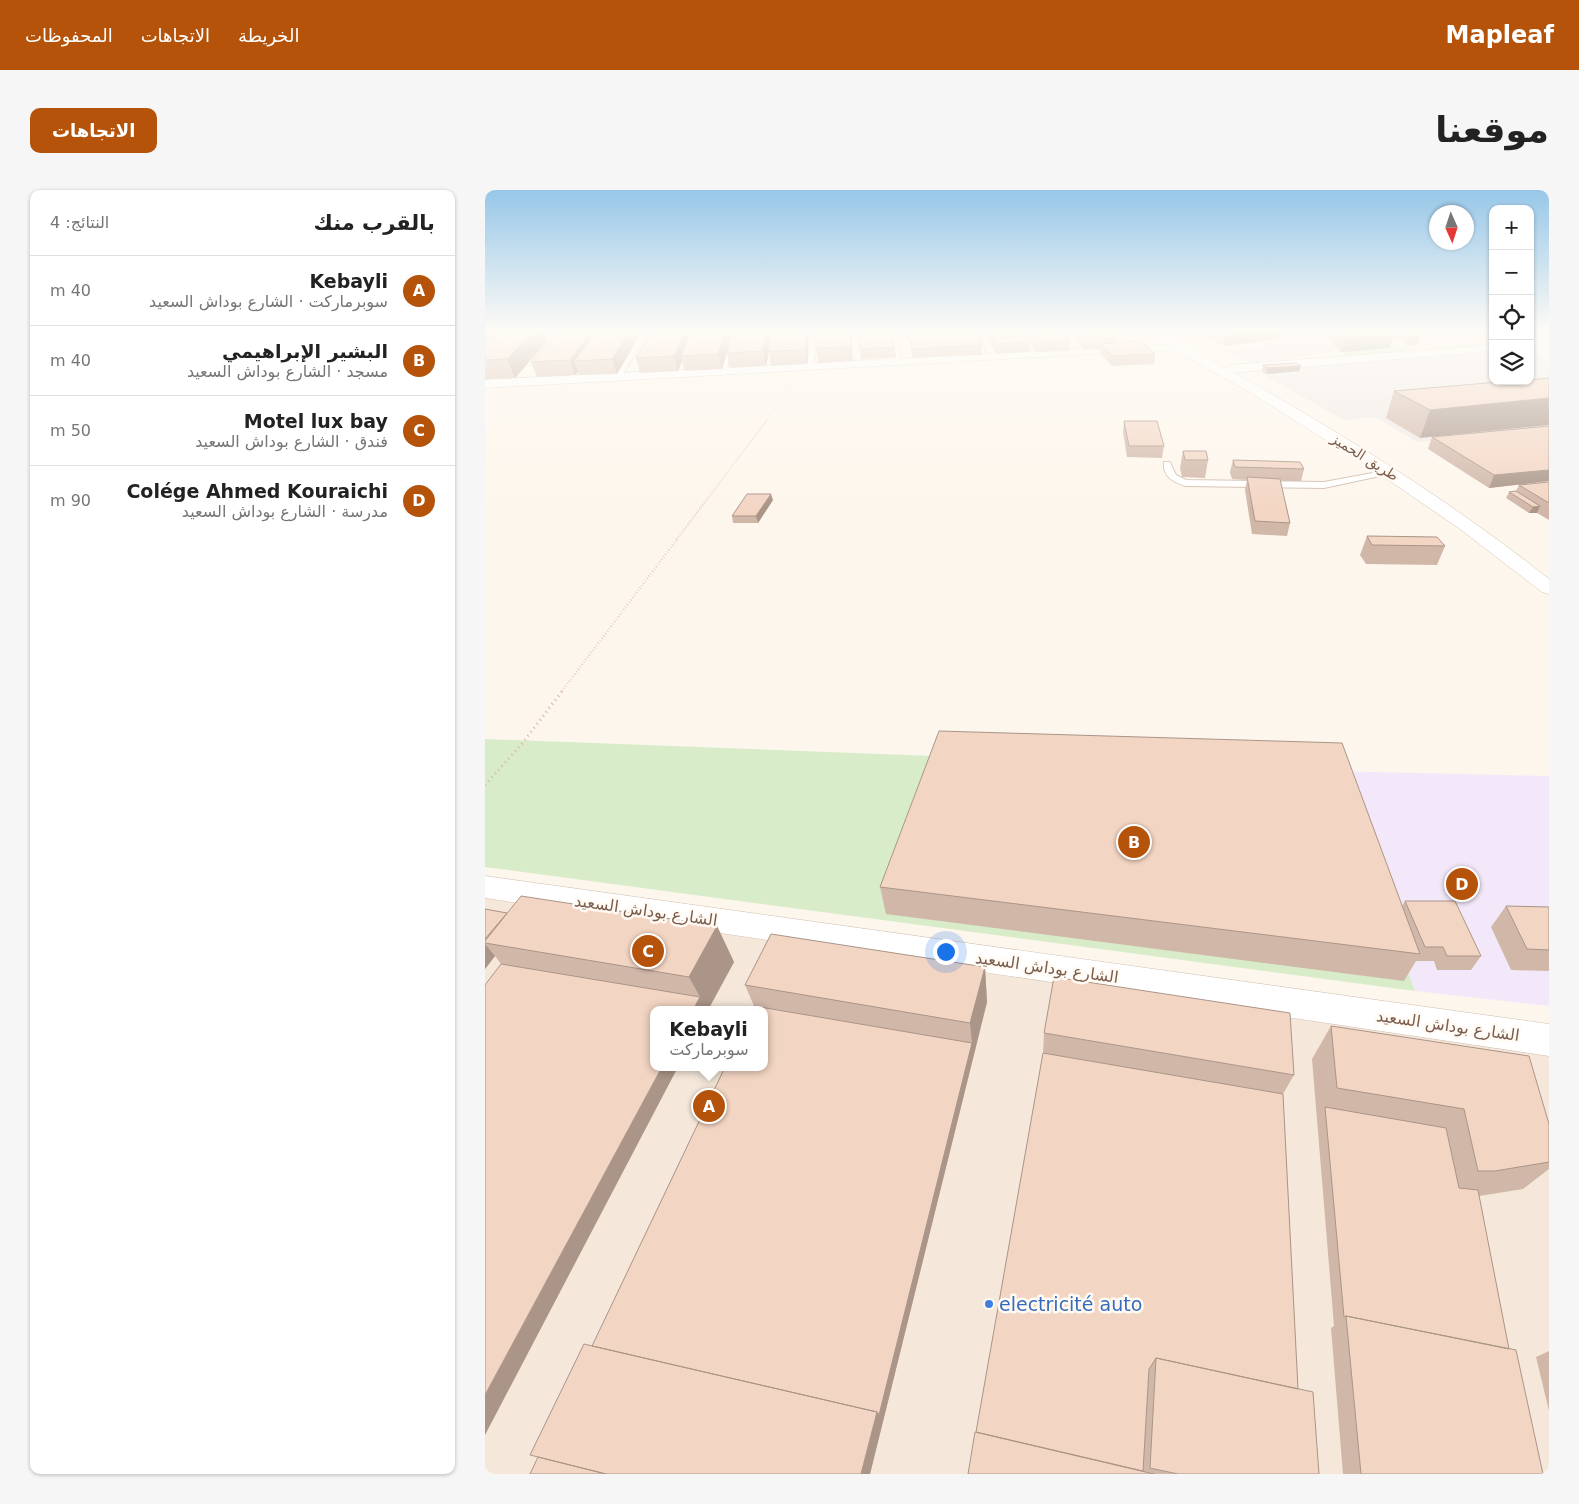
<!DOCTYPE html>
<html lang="ar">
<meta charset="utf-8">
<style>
:root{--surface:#fff;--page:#f6f6f6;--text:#222;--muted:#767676;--line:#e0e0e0;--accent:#b45309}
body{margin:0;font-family:"DejaVu Sans",Vazirmatn,sans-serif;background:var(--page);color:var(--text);direction:rtl}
.controls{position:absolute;right:15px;top:15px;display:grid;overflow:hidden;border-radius:10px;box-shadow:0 1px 4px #0004}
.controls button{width:45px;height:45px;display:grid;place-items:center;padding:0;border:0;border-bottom:1px solid var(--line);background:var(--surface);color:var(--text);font:25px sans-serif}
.compass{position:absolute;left:944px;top:15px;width:45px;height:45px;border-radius:50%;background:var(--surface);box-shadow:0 1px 4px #0004;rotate:177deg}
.you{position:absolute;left:460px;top:761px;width:18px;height:18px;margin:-12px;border:4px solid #fff;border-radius:50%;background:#1a73e8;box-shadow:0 0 0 8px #1a73e833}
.badge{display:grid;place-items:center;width:32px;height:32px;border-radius:50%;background:var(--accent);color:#fff;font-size:16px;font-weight:700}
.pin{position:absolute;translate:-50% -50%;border:2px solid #fff;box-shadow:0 1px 5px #0006}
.popup{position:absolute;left:165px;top:816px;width:118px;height:65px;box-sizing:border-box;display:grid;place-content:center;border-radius:10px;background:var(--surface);filter:drop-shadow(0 1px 4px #0005);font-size:16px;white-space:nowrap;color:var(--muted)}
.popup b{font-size:19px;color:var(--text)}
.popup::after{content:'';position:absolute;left:50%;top:100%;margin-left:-10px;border:10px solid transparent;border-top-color:var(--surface)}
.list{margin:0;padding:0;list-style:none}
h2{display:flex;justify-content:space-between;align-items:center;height:65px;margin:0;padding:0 20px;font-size:21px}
h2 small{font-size:16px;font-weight:400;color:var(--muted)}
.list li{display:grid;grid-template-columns:32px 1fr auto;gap:15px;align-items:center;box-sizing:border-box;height:70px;padding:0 20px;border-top:1px solid var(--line)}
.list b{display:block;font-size:19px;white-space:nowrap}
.list p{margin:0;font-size:16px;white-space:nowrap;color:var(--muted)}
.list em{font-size:16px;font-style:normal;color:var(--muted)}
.icon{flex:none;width:28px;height:28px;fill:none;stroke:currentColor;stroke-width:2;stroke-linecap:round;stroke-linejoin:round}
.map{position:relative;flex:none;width:1064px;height:1284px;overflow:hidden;direction:ltr;border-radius:10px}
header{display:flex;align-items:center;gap:30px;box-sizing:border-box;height:70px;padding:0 25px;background:var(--accent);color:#fff}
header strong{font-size:24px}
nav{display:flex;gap:28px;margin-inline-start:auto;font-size:18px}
.intro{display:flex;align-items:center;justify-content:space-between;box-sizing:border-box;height:120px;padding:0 30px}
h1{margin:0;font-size:35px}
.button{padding:12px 22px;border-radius:10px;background:var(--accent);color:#fff;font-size:18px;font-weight:700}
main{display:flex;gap:30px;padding:0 30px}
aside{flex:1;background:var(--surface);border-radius:10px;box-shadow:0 1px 4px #0004}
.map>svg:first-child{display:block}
</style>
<header>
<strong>Mapleaf</strong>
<nav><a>الخريطة</a><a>الاتجاهات</a><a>المحفوظات</a></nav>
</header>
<div class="intro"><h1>موقعنا</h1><a class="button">الاتجاهات</a></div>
<main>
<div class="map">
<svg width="1064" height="1284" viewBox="0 0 1064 1284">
<rect width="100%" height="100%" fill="#fdf6ec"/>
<path fill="#f5e8da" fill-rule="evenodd" d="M 0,696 L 1064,850 L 1064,1284 L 0,1284 ZM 169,820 L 279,820 L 279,877 L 169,877 Z"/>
<path fill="#efe9e4" d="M 940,140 L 1008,140 L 1008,150 L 941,155 L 941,150 L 936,150 L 933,141 Z
M 838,147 L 852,161 L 765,175 L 739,161 Z
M 1045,160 L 1052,161 L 1064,174 L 1064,239 L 932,252 L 890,227 L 859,230 L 772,181 L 1008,161 L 1008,191 L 1045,191 Z"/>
<path fill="#f3e8fa" d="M 846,581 L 1064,586 L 1064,816 L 930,801 Z"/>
<path fill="#d8ecc9" d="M 917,157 L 926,160 L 862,166 L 856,162 Z
M 0,549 L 846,581 L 930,801 L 0,677 Z"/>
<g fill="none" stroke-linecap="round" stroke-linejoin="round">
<g stroke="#d1beb0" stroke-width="2">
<path id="service" d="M 158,140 L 164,140 L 135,189 L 129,189 Z
M 246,140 L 252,140 L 241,181 L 238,183 L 235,181 Z
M 327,140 L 333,140 L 328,177 L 325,179 L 322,177 Z
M 406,140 L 412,140 L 416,173 L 411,172 Z
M 487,140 L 493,140 L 502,168 L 497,167 Z
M 570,140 L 576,140 L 592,164 L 588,164 Z
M 679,272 L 685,272 L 691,285 L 701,290 L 839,292 L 904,280 L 909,283 L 839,298 L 701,296 C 689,293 677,286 679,272 Z"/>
</g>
<g stroke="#d1beb0" stroke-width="1">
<path id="minor" d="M 114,140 L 191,140 L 186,143 L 0,151 L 0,145 Z
M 1064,151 L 1064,157 L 1045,158 L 1045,152 Z
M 694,154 L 698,155 L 698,159 L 0,198 L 0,190 Z
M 1008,155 L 1008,161 L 746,183 L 740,179 L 746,175 Z
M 0,686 L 1064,834 L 1064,866 L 0,708 Z"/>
</g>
<g stroke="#d1beb0" stroke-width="1">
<path id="tertiary" d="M 1045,140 L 1056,140 L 1064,149 L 1064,158 L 1060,157 Z"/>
</g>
<g stroke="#d6c0b0" stroke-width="1">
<path id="secondary" d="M 653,140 C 681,140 717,165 742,179 C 854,241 964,310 1064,389 L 1064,404 L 1057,402 L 975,339 L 889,280 L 766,203 Z"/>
</g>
<path stroke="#d9b8a5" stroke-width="1" stroke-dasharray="0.5 2" stroke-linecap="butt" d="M 281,231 L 305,199"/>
<path stroke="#d9b8a5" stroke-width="2" stroke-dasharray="0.5 2" stroke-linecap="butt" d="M 192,349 L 282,230"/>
<path stroke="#d9b8a5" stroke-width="2.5" stroke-dasharray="0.5 2.5" stroke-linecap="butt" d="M 77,501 L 193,348"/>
<path stroke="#d9b8a5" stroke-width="3" stroke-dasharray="1 4" stroke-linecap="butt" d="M 0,595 L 36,555 L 78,500"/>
<use href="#service" fill="#fff" fill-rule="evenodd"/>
<use href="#minor" fill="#fff" fill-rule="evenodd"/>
<use href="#tertiary" fill="#fff" fill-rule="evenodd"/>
<use href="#secondary" fill="#fff" fill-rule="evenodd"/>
</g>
<path fill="#d1b7a8" d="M 15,140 L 60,140 L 63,150 L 30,188 L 0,189 L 0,170 L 8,146 Z
M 74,140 L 152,140 L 154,146 L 132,184 L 94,185 L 93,182 L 90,185 L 52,187 L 46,172 Z
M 167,140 L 247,140 L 248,142 L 248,140 L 324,140 L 322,174 L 286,176 L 284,162 L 281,176 L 245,178 L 242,163 L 237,179 L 200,181 L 197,171 L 193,181 L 155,183 L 151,168 Z
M 366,140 L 368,171 L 333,173 L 331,158 Z
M 373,140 L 410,157 L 411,167 L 376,169 Z
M 421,140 L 490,140 L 497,155 L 497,165 L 428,168 Z
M 499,140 L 576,140 L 584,151 L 584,161 L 551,162 L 545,152 L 544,162 L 511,164 Z
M 583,140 L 624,140 L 632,148 L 632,153 L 670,164 L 669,174 L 627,176 L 615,163 L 615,159 L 599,160 Z
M 703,140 L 834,140 L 805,144 L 799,142 L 797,148 L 739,156 Z
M 840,140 L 937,140 L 933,154 L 922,156 L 913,149 L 907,149 L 905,158 L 856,162 L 839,146 Z
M 778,175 L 814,181 L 781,184 L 777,181 Z
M 1064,188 L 935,248 L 901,228 L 909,201 Z
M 639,231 L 679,256 L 677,268 L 642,267 L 638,242 Z
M 1064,236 L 1064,291 L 1004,298 L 943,259 L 947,247 Z
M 698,261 L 723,270 L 720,288 L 697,287 L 695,278 Z
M 748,270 L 819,279 L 816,291 L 795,291 L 805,333 L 802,346 L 767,344 L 760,300 L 762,290 L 747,289 L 745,282 Z
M 1064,292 L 1064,330 L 1052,323 L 1044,323 L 1021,308 L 1024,302 L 1031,301 L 1034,295 Z
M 288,310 L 273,333 L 248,333 L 247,326 Z
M 882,346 L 960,356 L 952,375 L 881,374 L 875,365 Z
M 395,697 L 917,716 L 920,711 L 996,766 L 986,780 L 952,780 L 949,771 L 931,771 L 919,791 L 401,724 Z
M 1021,716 L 1064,717 L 1064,781 L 1026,780 L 1006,737 Z
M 0,719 L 22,723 L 232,736 L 249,772 L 223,820 L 169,820 L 16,774 L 10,766 L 0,779 Z
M 500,777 L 502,812 L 385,1284 L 107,1156 L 269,816 L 260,795 Z
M 846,836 L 1064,934 L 1064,979 L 1038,999 L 994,1006 L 1024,1159 L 1058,1284 L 858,1284 L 846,1138 L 849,1136 L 827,869 Z
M 559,843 L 809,885 L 798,904 L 813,1199 L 834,1284 L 483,1284 L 491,1242 L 558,864 Z
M 1064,1161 L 1064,1221 L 1051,1167 Z"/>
<path fill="#aa9588" d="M 50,140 L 60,140 L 63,150 L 30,188 L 22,169 Z
M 108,140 L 115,140 L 89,171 L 93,182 L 90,185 L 85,170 Z
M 146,140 L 152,140 L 154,146 L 132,184 L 127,169 Z
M 201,140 L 208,140 L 196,166 L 197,171 L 193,181 L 189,166 Z
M 241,140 L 247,140 L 248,143 L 237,179 L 233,164 Z
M 282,140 L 288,140 L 281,176 L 278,161 Z
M 321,140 L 324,140 L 322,174 L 320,160 Z
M 365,140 L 366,140 L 368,171 L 367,157 Z
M 760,140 L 799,140 L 797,148 L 739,156 L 742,142 Z
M 806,140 L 834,140 L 805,144 Z
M 937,140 L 933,154 L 922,156 L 927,142 Z
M 909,144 L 905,158 L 856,162 L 860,148 Z
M 816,176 L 814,181 L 781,184 L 782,178 Z
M 1064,208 L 1064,235 L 935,248 L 945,220 Z
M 1064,280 L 1064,291 L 1004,298 L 1009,285 Z
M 286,304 L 288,310 L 273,333 L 271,326 Z
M 1055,316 L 1052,323 L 1044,323 L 1048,317 Z
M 232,736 L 249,772 L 223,820 L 208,820 L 215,807 L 204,787 Z
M 0,754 L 10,766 L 0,779 Z
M 500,777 L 502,812 L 385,1284 L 376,1284 L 487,853 L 485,833 Z
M 177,877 L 193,877 L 0,1245 L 0,1205 Z"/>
<path fill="#f3d5c3" stroke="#aa9588" d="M 15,140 L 50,140 L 22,169 L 0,170 L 0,154 Z
M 74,140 L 108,140 L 85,170 L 46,172 Z
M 112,140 L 146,140 L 127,169 L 89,171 Z
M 167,140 L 201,140 L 189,166 L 151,168 Z
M 207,140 L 241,140 L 233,164 L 196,166 Z
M 248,140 L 282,140 L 278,161 L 242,163 Z
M 287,140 L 321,140 L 320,160 L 283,161 Z
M 331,140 L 365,140 L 367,157 L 331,158 Z
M 373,140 L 406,140 L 410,157 L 375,159 Z
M 423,140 L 490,140 L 497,155 L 428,159 Z
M 503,140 L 537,140 L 545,152 L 511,154 Z
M 543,140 L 576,140 L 584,151 L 551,152 Z
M 591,140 L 624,140 L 632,148 L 599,150 Z
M 736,140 L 760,140 L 742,142 Z
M 851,140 L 903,140 L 909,144 L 860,148 Z
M 924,140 L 937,140 L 927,142 Z
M 8,146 L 0,154 L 0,147 Z
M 656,151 L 670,164 L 628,166 L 616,154 Z
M 811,173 L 816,176 L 782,178 L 778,175 Z
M 1064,188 L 1064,208 L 945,220 L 909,201 L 1025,191 L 1045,191 L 1045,190 Z
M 639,231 L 672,231 L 679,256 L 644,256 Z
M 1064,236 L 1064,280 L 1009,285 L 947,247 Z
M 698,261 L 721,261 L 723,270 L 700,270 Z
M 748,270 L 815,272 L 819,279 L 750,277 Z
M 762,287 L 795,289 L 805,333 L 770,331 Z
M 1064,292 L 1064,313 L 1034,295 Z
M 1031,301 L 1055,316 L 1048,317 L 1024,302 Z
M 262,304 L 286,304 L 271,326 L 247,326 Z
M 882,346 L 952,347 L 960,356 L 887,355 Z
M 454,541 L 857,553 L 935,764 L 395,697 Z
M 36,706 L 232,736 L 204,787 L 0,753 L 0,751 Z
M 920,711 L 970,711 L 996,766 L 962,766 L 958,757 L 940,757 Z
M 1021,716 L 1064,717 L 1064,760 L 1042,759 Z
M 0,719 L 22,723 L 0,749 Z
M 286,744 L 500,777 L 485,833 L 260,795 Z
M 16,774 L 215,807 L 208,820 L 169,820 L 169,877 L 177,877 L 0,1205 L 0,795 Z
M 569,787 L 805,823 L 809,885 L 559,843 Z
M 269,816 L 487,853 L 394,1225 L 392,1222 L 107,1156 L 240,877 L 279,877 L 279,820 L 268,820 Z
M 846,836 L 1044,866 L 1064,934 L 1064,972 L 1010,981 L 993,981 L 979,919 L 852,898 Z
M 558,863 L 798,904 L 813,1199 L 671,1168 L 664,1179 L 658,1281 L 491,1242 Z
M 840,917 L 961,938 L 974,998 L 993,1000 L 1024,1159 L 861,1126 L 859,1127 Z
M 861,1126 L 1031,1160 L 1058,1284 L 876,1284 Z
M 99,1154 L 392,1222 L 376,1284 L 121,1284 L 45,1265 Z
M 671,1168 L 828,1202 L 834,1284 L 693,1284 L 665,1278 Z
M 490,1242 L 669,1284 L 483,1284 Z
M 53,1267 L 121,1284 L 45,1284 Z"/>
<linearGradient id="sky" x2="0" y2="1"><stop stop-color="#97c7e8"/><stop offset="0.44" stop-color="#fefbf6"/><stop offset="1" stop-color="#fefbf6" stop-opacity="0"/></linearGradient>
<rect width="1064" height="320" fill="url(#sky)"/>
<circle fill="#3f7fe0" stroke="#fffaf3" stroke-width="2" cx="504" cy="1114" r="5"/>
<g text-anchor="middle" stroke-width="5" stroke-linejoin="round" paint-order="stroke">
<g font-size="14" fill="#7a5c4d" stroke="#fffaf3">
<text transform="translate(880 267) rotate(32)" y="5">طريق الحميز</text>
</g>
<g font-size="16" fill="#7a5c4d" stroke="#fffaf3">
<text transform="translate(161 720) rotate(8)" y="6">الشارع بوداش السعيد</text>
<text transform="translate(562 777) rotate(8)" y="6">الشارع بوداش السعيد</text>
<text transform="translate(963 835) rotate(8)" y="6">الشارع بوداش السعيد</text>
</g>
<g font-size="19" fill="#366cbe" stroke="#fffaf3" text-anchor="start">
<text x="514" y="1121">electricité auto</text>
</g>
</g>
</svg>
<div class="controls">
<button>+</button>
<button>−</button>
<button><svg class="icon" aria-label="locate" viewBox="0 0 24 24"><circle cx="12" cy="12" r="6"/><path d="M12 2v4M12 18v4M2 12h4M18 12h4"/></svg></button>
<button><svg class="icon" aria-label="layers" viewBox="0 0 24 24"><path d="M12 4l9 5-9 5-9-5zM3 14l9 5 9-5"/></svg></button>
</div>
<svg class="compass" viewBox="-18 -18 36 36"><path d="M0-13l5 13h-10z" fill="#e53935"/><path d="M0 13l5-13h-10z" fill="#767676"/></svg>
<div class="you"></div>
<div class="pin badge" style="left:224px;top:916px">A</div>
<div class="popup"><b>Kebayli</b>سوبرماركت</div>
<div class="pin badge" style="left:649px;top:652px">B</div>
<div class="pin badge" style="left:163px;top:761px">C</div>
<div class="pin badge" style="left:977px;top:694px">D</div>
</div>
<aside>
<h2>بالقرب منك<small>النتائج: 4</small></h2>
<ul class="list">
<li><span class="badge">A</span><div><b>Kebayli</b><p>سوبرماركت · الشارع بوداش السعيد</p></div><em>40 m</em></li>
<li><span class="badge">B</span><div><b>البشير الإبراهيمي</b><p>مسجد · الشارع بوداش السعيد</p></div><em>40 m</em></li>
<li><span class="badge">C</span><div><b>Motel lux bay</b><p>فندق · الشارع بوداش السعيد</p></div><em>50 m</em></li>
<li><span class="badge">D</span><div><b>Colége Ahmed Kouraichi</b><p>مدرسة · الشارع بوداش السعيد</p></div><em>90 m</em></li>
</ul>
</aside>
</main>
